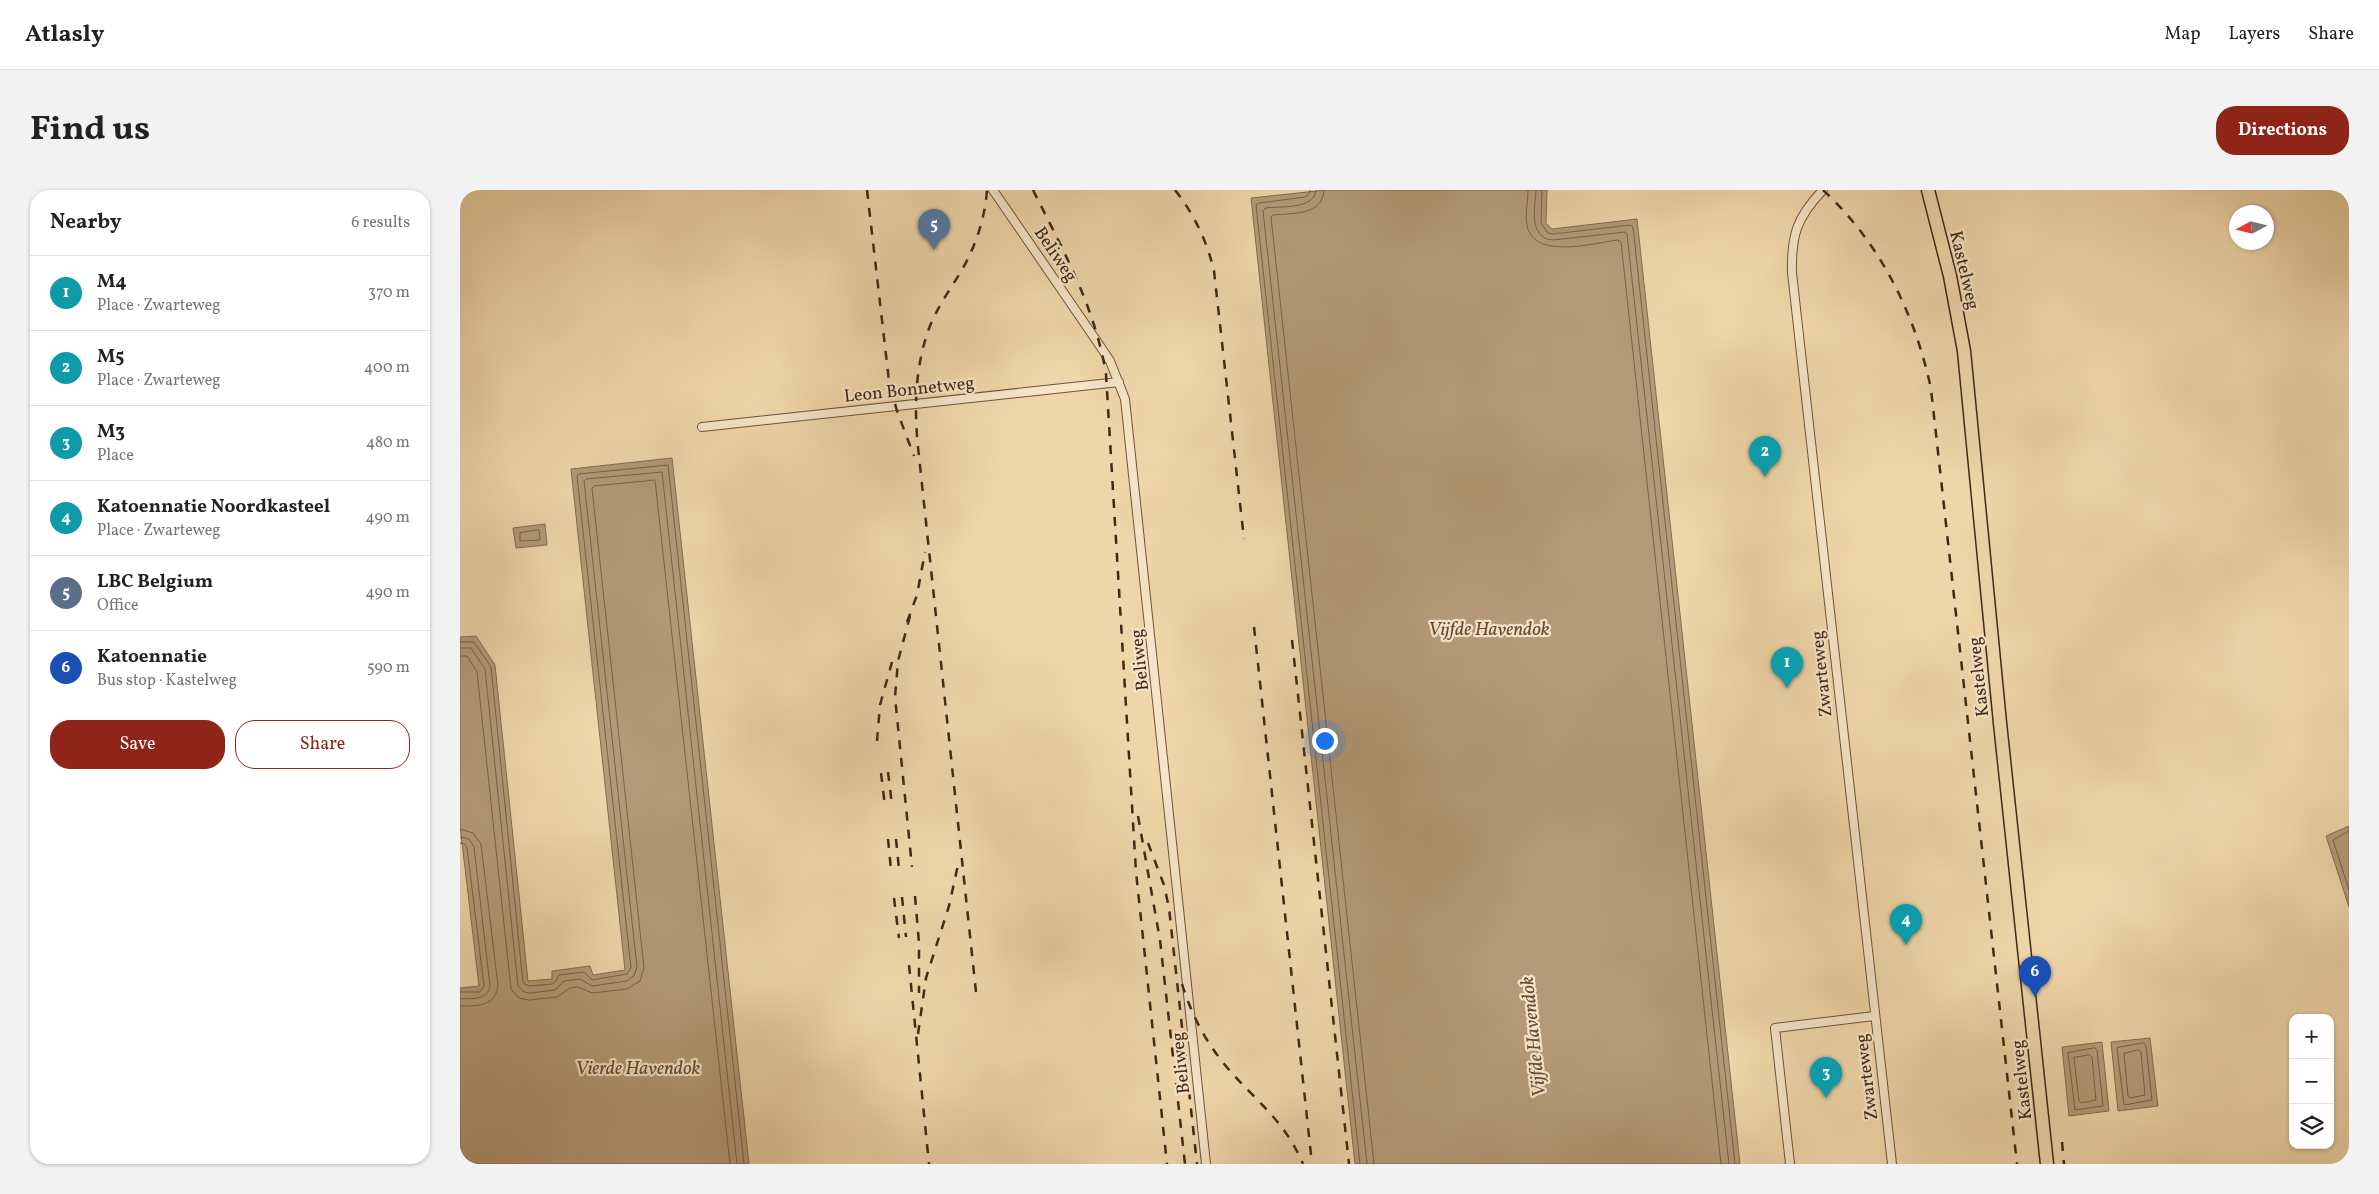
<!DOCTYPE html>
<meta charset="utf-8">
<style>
:root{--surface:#fff;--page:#f2f2f2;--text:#222;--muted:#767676;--line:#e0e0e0;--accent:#8f2418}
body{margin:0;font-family:Vollkorn,serif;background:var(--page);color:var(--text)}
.controls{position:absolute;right:15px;bottom:15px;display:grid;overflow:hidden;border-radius:10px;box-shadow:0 1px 4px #0004}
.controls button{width:45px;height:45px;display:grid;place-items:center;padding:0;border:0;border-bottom:1px solid var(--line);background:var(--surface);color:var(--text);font:25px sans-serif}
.compass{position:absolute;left:1769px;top:15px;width:45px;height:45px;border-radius:50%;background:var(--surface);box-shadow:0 1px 4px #0004;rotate:263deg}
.you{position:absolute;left:864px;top:550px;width:18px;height:18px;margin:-12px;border:4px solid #fff;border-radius:50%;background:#1a73e8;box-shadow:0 0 0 8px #1a73e833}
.badge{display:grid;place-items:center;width:32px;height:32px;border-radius:50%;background:var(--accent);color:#fff;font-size:16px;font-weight:700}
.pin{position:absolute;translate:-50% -41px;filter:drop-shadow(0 1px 2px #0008)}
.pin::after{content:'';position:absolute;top:26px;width:18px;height:15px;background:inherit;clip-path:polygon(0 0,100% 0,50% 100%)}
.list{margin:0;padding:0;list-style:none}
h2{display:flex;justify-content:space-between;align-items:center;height:65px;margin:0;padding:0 20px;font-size:21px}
h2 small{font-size:16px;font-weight:400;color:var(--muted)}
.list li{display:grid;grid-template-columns:32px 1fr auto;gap:15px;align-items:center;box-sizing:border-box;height:75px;padding:0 20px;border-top:1px solid var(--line)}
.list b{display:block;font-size:19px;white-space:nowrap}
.list p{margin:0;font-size:16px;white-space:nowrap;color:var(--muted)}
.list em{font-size:16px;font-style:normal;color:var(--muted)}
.actions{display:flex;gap:10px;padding:15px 20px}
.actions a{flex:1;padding:11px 0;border:1px solid var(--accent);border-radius:20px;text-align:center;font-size:18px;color:var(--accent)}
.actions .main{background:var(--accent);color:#fff}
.icon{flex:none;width:28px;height:28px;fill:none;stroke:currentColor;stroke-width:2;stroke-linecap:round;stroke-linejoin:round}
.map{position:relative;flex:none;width:1889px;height:974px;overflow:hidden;border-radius:20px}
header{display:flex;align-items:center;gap:30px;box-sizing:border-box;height:70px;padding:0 25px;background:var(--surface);border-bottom:1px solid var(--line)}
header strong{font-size:24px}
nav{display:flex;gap:28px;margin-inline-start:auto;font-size:18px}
.intro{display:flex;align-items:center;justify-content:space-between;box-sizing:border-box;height:120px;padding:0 30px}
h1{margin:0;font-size:35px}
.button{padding:12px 22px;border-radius:20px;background:var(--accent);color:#fff;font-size:18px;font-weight:700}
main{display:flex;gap:30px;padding:0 30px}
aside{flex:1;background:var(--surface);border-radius:20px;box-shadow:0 1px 4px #0004}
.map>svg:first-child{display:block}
</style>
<header>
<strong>Atlasly</strong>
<nav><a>Map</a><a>Layers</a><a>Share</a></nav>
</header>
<div class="intro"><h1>Find us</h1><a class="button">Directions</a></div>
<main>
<aside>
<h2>Nearby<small>6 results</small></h2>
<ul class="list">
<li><span class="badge" style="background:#0f9aa8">1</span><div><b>M4</b><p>Place · Zwarteweg</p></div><em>370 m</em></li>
<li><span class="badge" style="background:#0f9aa8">2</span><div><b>M5</b><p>Place · Zwarteweg</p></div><em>400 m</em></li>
<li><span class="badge" style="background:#0f9aa8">3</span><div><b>M3</b><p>Place</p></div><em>480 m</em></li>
<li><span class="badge" style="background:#0f9aa8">4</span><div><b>Katoennatie Noordkasteel</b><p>Place · Zwarteweg</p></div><em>490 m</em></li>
<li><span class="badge" style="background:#5c6f8a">5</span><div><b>LBC Belgium</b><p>Office</p></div><em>490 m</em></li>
<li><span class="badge" style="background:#1a4fb4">6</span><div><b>Katoennatie</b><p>Bus stop · Kastelweg</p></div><em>590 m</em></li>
</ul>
<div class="actions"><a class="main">Save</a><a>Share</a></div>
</aside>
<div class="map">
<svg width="1889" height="974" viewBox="0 0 1889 974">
<rect width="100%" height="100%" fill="#efd6a9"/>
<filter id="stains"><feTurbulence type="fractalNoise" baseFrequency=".004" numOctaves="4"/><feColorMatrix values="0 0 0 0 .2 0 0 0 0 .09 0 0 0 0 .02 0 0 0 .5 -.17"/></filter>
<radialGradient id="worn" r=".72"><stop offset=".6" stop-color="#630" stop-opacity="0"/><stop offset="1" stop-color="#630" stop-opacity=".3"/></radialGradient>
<path fill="#b49a78" stroke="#866c52" d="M 866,0 L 1087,0 L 1086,33 L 1092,39 L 1177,29 L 1280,974 L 895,974 L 791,8 Z
M 212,268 L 289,974 L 0,974 L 0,798 L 19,796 L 0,636 L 0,447 L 16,446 L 35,475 L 68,791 L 92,789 L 92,781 L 130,776 L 133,785 L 165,780 L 111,279 Z
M 85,334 L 87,355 L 56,358 L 53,338 Z
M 1889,636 L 1889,717 L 1866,646 Z
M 1690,848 L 1698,916 L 1658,921 L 1651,852 Z
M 1642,852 L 1649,921 L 1609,926 L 1602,857 Z"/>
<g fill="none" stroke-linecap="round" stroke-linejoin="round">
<path stroke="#7b6048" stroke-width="1" d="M 850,0 L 849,4 L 845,7 L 799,13 L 796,15 L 900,974
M 856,0 C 855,20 820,16 805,18 L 803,21 L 907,974
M 864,0 C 863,26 832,23 813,25 L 811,27 L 914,974
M 1068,0 C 1068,12 1064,28 1068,39 C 1078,69 1134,53 1158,50 L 1161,52 L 1261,974
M 1076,0 C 1075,18 1068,48 1093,50 L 1165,42 L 1167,44 L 1269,974
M 1082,0 L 1081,33 L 1088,43 L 1093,44 L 1170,35 L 1173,37 L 1275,974
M 79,340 L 80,350 L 60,351 L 60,343 Z
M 0,452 L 14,452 L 31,477 L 63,793 L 69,796 L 92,794 L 96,791 L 99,785 L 124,782 L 132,790 L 167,784 L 171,778 L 117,286 L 119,284 L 208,275 L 284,974
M 0,458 L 11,458 L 25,479 L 58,796 L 64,802 L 71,803 L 95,800 L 104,791 L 120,789 L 132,796 L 167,791 L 174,786 L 177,777 L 124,291 L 126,289 L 202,282 L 277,974
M 0,466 L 7,466 L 17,482 L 51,799 L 59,808 L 69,810 L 97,807 L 110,798 L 118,797 L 132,803 L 167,799 L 180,791 L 184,778 L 132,298 L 134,296 L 195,290 L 270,974
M 0,639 L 13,643 L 21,654 L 38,796 C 35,817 17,816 0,816
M 1889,641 L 1873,650 L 1889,700
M 0,647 L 9,649 L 14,657 L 30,796 C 27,811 12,808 0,809
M 0,653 L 5,654 L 7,658 L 24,796 L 20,802 L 0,802
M 1684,853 L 1686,856 L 1692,910 L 1664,915 L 1657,858 Z
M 1635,858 L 1637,860 L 1643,916 L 1615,920 L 1608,863 Z
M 1678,860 L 1681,862 L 1685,905 L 1670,908 L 1668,906 L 1664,864 Z
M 1629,865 L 1632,867 L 1636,910 L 1621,913 L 1619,911 L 1614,868 Z"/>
<g stroke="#6d533c" stroke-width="10">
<path id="minor" d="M 533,0 L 636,150 L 650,171 L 665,209 L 746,974
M 1363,0 C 1337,27 1331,45 1332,83 L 1432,974
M 242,237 L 659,192
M 1330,974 L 1315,838 L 1414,826"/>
</g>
<g stroke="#422718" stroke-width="15">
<path id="primary" d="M 1468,0 L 1490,86 L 1504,161 L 1540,533 L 1587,974"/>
</g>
<use href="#minor" stroke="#f5e4c7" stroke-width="8"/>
<use href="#primary" stroke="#efd6a9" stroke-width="12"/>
<path stroke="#422718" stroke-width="2.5" stroke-dasharray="9 9" stroke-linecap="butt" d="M 407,0 L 429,191 L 437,221 L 454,266
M 573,0 C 603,60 635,117 646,184 L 676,682 L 707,974
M 715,0 C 734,24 747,51 754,81 L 784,349
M 1363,0 C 1420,53 1455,123 1471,199 L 1557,974
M 450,426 L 438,471 L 435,507 L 452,677
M 447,432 L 457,405 L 465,362
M 794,437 L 852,974
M 832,450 L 889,974
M 417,551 L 420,515 L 432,472
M 428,582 L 432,615
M 421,583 L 425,616
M 678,626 L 700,750 L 725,974
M 428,649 L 431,680
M 436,649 L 439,679
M 688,653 L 704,695 L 709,718 L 737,974
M 455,706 L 459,753 L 459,803
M 442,707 L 446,747
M 434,708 L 439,748
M 449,775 L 469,974
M 722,794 C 731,823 745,851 765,875 C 795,911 824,929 843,974
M 516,802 L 458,257 C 454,217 455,175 470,136 C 478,116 491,98 502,80 C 516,55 525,28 527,0
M 458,844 L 466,788 L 489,716 L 498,675
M 1602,952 L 1604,974"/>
</g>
<g text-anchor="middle" stroke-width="4.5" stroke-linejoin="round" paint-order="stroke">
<g font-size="18" fill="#422718" stroke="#f5e4c7">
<text transform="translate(596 64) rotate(56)" y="6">Beliweg</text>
<text transform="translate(1505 80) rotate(77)" y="6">Kastelweg</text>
<text transform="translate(449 199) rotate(-6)" y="6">Leon Bonnetweg</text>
<text transform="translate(679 470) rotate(-96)" y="6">Beliweg</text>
<text transform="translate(1361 484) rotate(-96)" y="6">Zwarteweg</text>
<text transform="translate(1518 487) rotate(-96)" y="6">Kastelweg</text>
<text transform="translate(720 873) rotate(-96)" y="6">Beliweg</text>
<text transform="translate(1406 887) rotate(-97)" y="6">Zwarteweg</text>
<text transform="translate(1561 890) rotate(-96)" y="6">Kastelweg</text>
</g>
<g font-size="19" font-style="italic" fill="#644a35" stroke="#f5e4c7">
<text x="1029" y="445">Vijfde Havendok</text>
<text transform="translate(1072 847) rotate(-96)" y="7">Vijfde Havendok</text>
<text x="178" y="884">Vierde Havendok</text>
</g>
</g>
<rect width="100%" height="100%" filter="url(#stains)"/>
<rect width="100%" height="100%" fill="url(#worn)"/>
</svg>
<div class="controls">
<button>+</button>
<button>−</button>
<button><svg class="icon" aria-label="layers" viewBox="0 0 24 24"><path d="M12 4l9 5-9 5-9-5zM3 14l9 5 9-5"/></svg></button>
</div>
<svg class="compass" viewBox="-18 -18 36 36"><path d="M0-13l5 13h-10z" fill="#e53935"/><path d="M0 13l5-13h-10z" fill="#767676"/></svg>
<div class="you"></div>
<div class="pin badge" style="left:1327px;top:498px;background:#0f9aa8">1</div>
<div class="pin badge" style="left:1305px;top:287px;background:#0f9aa8">2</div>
<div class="pin badge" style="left:1366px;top:908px;background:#0f9aa8">3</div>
<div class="pin badge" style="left:1446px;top:755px;background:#0f9aa8">4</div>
<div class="pin badge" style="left:474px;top:60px;background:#5c6f8a">5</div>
<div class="pin badge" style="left:1575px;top:807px;background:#1a4fb4">6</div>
</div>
</main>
